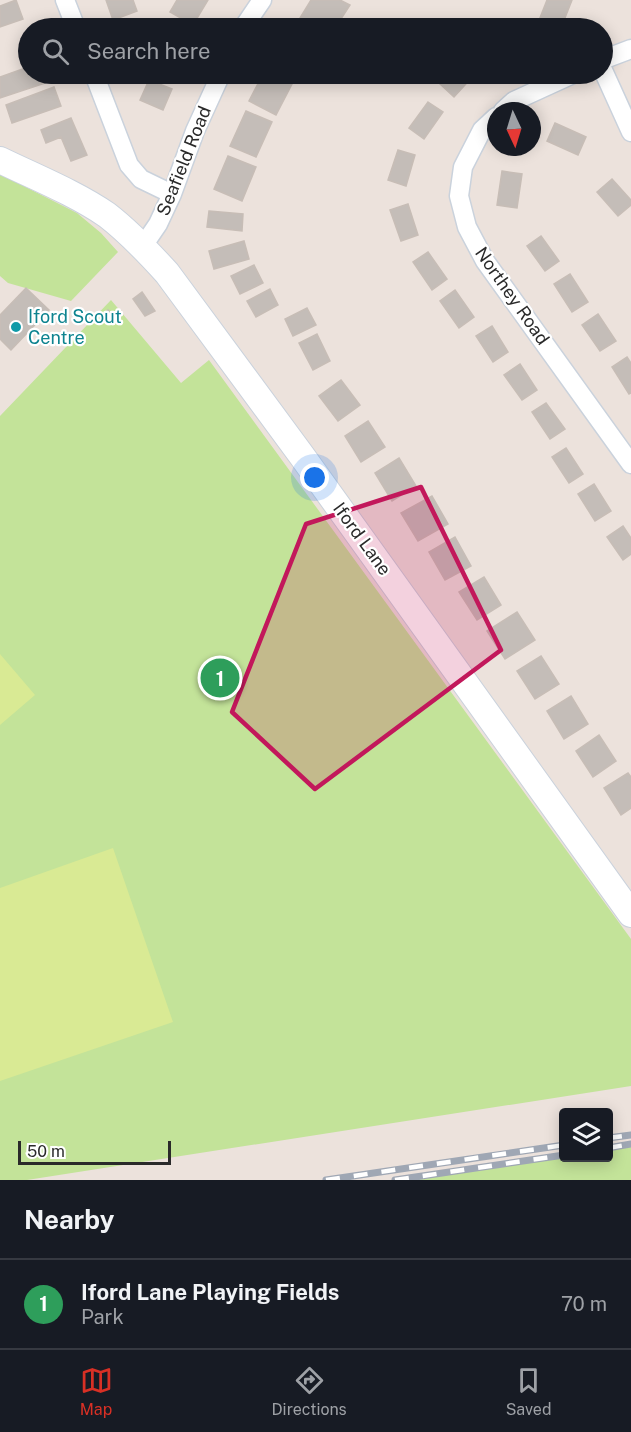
<!DOCTYPE html>
<style>
:root{--surface:#171b24;--page:#242831;--text:#f1f3f6;--muted:#9ea1a6;--line:#363941;--accent:#d93025}
body{margin:0;font-family:"Public Sans",sans-serif;background:var(--page);color:var(--text)}
.controls{position:absolute;right:18px;bottom:18px;display:grid;overflow:hidden;border-radius:6px;box-shadow:0 3px 15px #0003}
.controls button{width:54px;height:54px;display:grid;place-items:center;padding:0;border:0;border-bottom:2px solid var(--line);background:var(--surface);color:var(--text);font:30px sans-serif}
.compass{position:absolute;left:487px;top:102px;width:54px;height:54px;border-radius:50%;background:var(--surface);box-shadow:0 3px 15px #0003;rotate:176deg}
.scale{position:absolute;left:18px;bottom:15px;width:153px;box-sizing:border-box;padding-left:6px;border:3px solid #2a2a2a;border-top:0;font-size:16px;line-height:21px;white-space:nowrap;color:#2a2a2a;-webkit-text-stroke:4px #fff;paint-order:stroke}
.you{position:absolute;left:315px;top:478px;width:21px;height:21px;margin:-15px;border:4px solid #fff;border-radius:50%;background:#1a73e8;box-shadow:0 0 0 9px #1a73e833}
.badge{display:grid;place-items:center;width:39px;height:39px;border-radius:50%;background:var(--accent);color:#fff;font-size:20px;font-weight:700}
.pin{position:absolute;translate:-50% -50%;border:3px solid #fff;box-shadow:0 2px 6px #0006}
.list{margin:0;padding:0;list-style:none}
h2{display:flex;justify-content:space-between;align-items:center;height:78px;margin:0;padding:0 24px;font-size:26px}
h2 small{font-size:20px;font-weight:400;color:var(--muted)}
.list li{display:grid;grid-template-columns:39px 1fr auto;gap:18px;align-items:center;box-sizing:border-box;height:90px;padding:0 24px;border-top:2px solid var(--line)}
.list b{display:block;font-size:22px;white-space:nowrap}
.list p{margin:0;font-size:20px;white-space:nowrap;color:var(--muted)}
.list em{font-size:20px;font-style:normal;color:var(--muted)}
.icon{flex:none;width:33px;height:33px;fill:none;stroke:currentColor;stroke-width:2;stroke-linecap:round;stroke-linejoin:round}
.map{position:relative;flex:none;width:631px;height:1180px;overflow:hidden}
.search{position:absolute;background:var(--surface);box-shadow:0 3px 15px #0003;left:18px;right:18px;top:18px;height:66px;display:flex;align-items:center;gap:15px;box-sizing:border-box;padding:0 21px;border-radius:33px;color:var(--muted);font-size:22px}
.sheet{height:168px;background:var(--surface)}
nav{display:flex;justify-content:space-around;align-items:center;box-sizing:border-box;height:84px;border-top:2px solid var(--line);background:var(--surface);font-size:16px;color:var(--muted)}
nav a{display:grid;justify-items:center;gap:3px}
nav .on{color:var(--accent)}
.map>svg:first-child{display:block}
</style>
<div class="map">
<svg width="631" height="1180" viewBox="0 0 631 1180">
<rect width="100%" height="100%" fill="#ece2dc"/>
<path fill="#c3e399" d="M 0,174 L 77,213 L 101,233 L 118,252 L 71,301 L 8,283 L 0,276 Z
M 111,300 L 181,383 L 209,360 L 631,939 L 631,1086 L 27,1180 L 0,1180 L 0,416 Z
M 631,1144 L 631,1180 L 395,1180 L 563,1155 L 564,1158 L 608,1158 L 609,1148 Z"/>
<path fill="#d9ea94" d="M 0,654 L 35,695 L 0,725 Z
M 113,848 L 173,1022 L 0,1081 L 0,888 Z"/>
<path fill="#c4bdb8" stroke="#c7bdb6" stroke-width="1.5" d="M 16,0 L 23,19 L 0,27 L 0,6 Z
M 106,0 L 133,0 L 137,11 L 113,20 Z
M 177,0 L 208,0 L 193,25 L 170,12 Z
M 311,0 L 340,0 L 350,5 L 335,28 L 316,28 L 300,18 Z
M 547,0 L 572,0 L 561,28 L 536,28 Z
M 28,67 L 28,74 L 41,74 L 45,83 L 0,98 L 0,77 Z
M 263,74 L 277,74 L 293,82 L 276,115 L 249,101 Z
M 449,74 L 475,74 L 454,97 L 440,84 Z
M 149,80 L 172,89 L 163,110 L 140,100 Z
M 54,87 L 61,106 L 12,123 L 6,105 Z
M 428,102 L 443,112 L 424,139 L 409,128 Z
M 246,111 L 272,122 L 256,157 L 230,146 Z
M 71,118 L 87,155 L 71,161 L 61,137 L 46,143 L 41,130 Z
M 555,123 L 586,137 L 578,155 L 547,141 Z
M 398,150 L 415,155 L 406,186 L 388,180 Z
M 228,156 L 256,167 L 242,201 L 214,189 Z
M 502,171 L 522,174 L 517,208 L 497,205 Z
M 612,179 L 631,200 L 631,205 L 618,216 L 597,192 Z
M 408,204 L 418,235 L 401,241 L 390,210 Z
M 209,211 L 243,214 L 242,231 L 207,227 Z
M 541,236 L 559,261 L 545,271 L 527,246 Z
M 244,241 L 249,259 L 214,269 L 209,251 Z
M 428,252 L 447,279 L 432,290 L 413,262 Z
M 254,265 L 263,283 L 240,294 L 231,276 Z
M 570,274 L 588,302 L 572,312 L 554,284 Z
M 26,288 L 49,310 L 11,350 L 0,339 L 0,315 Z
M 270,289 L 278,305 L 256,317 L 247,301 Z
M 455,290 L 474,317 L 459,328 L 440,301 Z
M 142,292 L 155,311 L 145,316 L 133,299 Z
M 307,308 L 316,325 L 293,336 L 285,319 Z
M 108,310 L 115,319 L 109,323 L 103,315 Z
M 598,314 L 616,341 L 600,351 L 582,325 Z
M 492,326 L 508,352 L 493,362 L 476,336 Z
M 317,334 L 330,361 L 313,370 L 299,343 Z
M 627,357 L 631,363 L 631,393 L 629,394 L 612,367 Z
M 520,364 L 537,390 L 522,400 L 504,375 Z
M 341,380 L 360,405 L 338,421 L 319,396 Z
M 546,403 L 565,429 L 550,439 L 532,412 Z
M 368,421 L 385,447 L 361,462 L 345,436 Z
M 566,448 L 583,474 L 569,483 L 552,457 Z
M 399,458 L 416,486 L 392,501 L 375,473 Z
M 594,484 L 611,511 L 595,521 L 578,494 Z
M 432,496 L 448,524 L 418,541 L 401,513 Z
M 623,526 L 631,538 L 631,554 L 623,560 L 607,537 Z
M 455,537 L 471,566 L 445,580 L 429,552 Z
M 484,577 L 501,605 L 477,620 L 459,592 Z
M 517,612 L 535,640 L 505,659 L 487,631 Z
M 541,656 L 559,684 L 535,699 L 517,671 Z
M 571,696 L 588,724 L 564,739 L 547,711 Z
M 599,735 L 616,761 L 593,777 L 576,751 Z
M 628,773 L 631,777 L 631,808 L 621,815 L 604,788 Z"/>
<g fill="none" stroke-linecap="round" stroke-linejoin="round">
<g stroke="#cad2dc" stroke-width="21">
<path id="street" d="M 65,0 L 76,28
M 243,28 L 262,0
M 602,60 L 631,49
M 602,68 L 631,132
M 94,74 L 129,165 L 141,179 L 172,194
M 503,111 L 514,101 L 573,74
M 496,117 L 482,130 L 463,167 L 459,196 L 467,227 L 485,261 L 631,464
M 143,246 L 158,224 L 172,194 L 195,131 L 221,74"/>
</g>
<g stroke="#cad2dc" stroke-width="28">
<path id="secondary" d="M 0,160 C 35,177 75,193 107,215 C 129,232 148,252 167,273 L 302,456 L 631,914"/>
</g>
<use href="#street" stroke="#fff" stroke-width="18"/>
<use href="#secondary" stroke="#fff" stroke-width="26"/>
<g stroke="#9fa7b4" stroke-width="7">
<path id="rail" d="M 608,1138 L 631,1135
M 608,1148 L 631,1144
M 326,1180 L 564,1145
M 395,1180 L 564,1155"/>
</g>
<use href="#rail" stroke="#fff" stroke-width="4.5" stroke-dasharray="14" stroke-linecap="butt"/>
</g>
<path fill="#c2185b" fill-opacity="0.2" stroke="#c2185b" stroke-width="4.5" stroke-linejoin="round" d="M 421,487 L 501,650 L 315,789 L 232,712 L 306,524 Z"/>
<circle fill="#0f9aa8" stroke="#fff" stroke-width="2" cx="16" cy="327" r="6"/>
<g text-anchor="middle" stroke-width="4.5" stroke-linejoin="round" paint-order="stroke">
<g font-size="18" fill="#2a2a2a" stroke="#fff">
<text transform="translate(184 161) rotate(-68)" y="6">Seafield Road</text>
<text transform="translate(512 296) rotate(55)" y="6">Northey Road</text>
<text transform="translate(362 539) rotate(54)" y="6">Iford Lane</text>
</g>
<g font-size="18" fill="#0d838f" stroke="#fff" text-anchor="start">
<text x="28" y="323">Iford Scout<tspan x="28" dy="21">Centre</tspan></text>
</g>
</g>
</svg>
<div class="controls">
<button><svg class="icon" aria-label="layers" viewBox="0 0 24 24"><path d="M12 4l9 5-9 5-9-5zM3 14l9 5 9-5"/></svg></button>
</div>
<svg class="compass" viewBox="-18 -18 36 36"><path d="M0-13l5 13h-10z" fill="#e53935"/><path d="M0 13l5-13h-10z" fill="#9ea1a6"/></svg>
<div class="scale">50 m</div>
<div class="you"></div>
<div class="pin badge" style="left:220px;top:678px;background:#2e9e5b">1</div>
<div class="search"><svg class="icon" aria-label="search" viewBox="0 0 24 24"><circle cx="10" cy="10" r="6"/><path d="M15 15l6 6"/></svg>Search here</div>
</div>
<section class="sheet">
<h2>Nearby<small></small></h2>
<ul class="list">
<li><span class="badge" style="background:#2e9e5b">1</span><div><b>Iford Lane Playing Fields</b><p>Park</p></div><em>70 m</em></li>
</ul>
</section>
<nav>
<a class="on"><svg class="icon" aria-label="map" viewBox="0 0 24 24"><path d="M3 6l6-2 6 2 6-2v14l-6 2-6-2-6 2zM9 4v14M15 6v14"/></svg>Map</a>
<a><svg class="icon" aria-label="directions" viewBox="0 0 24 24"><path d="M12 3l9 9-9 9-9-9zM9 14v-3h6M13 9l2 2-2 2"/></svg>Directions</a>
<a><svg class="icon" aria-label="saved" viewBox="0 0 24 24"><path d="M7 4h10v16l-5-4-5 4z"/></svg>Saved</a>
</nav>
